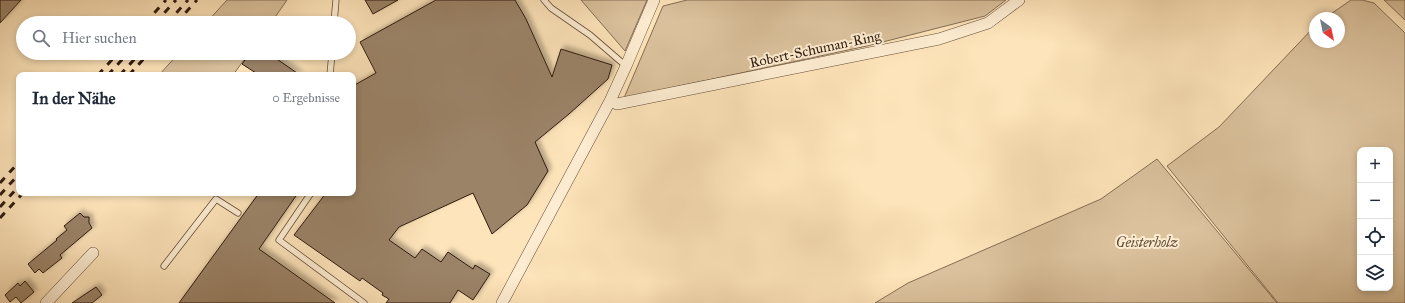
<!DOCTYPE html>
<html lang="de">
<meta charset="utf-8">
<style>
:root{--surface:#fff;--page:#f2f2f3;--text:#1f2937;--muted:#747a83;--line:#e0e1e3}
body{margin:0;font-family:"IM FELL Great Primer",serif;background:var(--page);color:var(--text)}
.controls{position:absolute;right:12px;bottom:12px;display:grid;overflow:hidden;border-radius:8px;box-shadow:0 2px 6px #0003}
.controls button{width:36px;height:36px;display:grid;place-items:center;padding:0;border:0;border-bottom:1px solid var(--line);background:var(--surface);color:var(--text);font:20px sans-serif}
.compass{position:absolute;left:1309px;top:12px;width:36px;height:36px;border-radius:50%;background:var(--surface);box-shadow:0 2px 6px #0003;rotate:147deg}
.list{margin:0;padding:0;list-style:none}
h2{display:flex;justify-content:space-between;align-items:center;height:52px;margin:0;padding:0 16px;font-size:17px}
h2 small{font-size:13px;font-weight:400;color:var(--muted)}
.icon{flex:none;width:22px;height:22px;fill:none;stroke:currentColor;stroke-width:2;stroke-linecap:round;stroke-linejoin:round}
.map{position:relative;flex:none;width:1405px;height:303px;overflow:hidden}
.search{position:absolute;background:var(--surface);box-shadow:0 2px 6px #0003;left:16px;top:16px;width:340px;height:44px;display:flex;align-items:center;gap:10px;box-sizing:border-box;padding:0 14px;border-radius:22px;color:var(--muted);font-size:15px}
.panel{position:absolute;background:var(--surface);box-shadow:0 2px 6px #0003;left:16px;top:72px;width:340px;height:124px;border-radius:8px}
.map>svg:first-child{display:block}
</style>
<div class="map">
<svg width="1405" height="303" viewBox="0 0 1405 303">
<defs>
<filter id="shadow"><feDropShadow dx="3.5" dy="-3.5" stdDeviation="2" flood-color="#0004"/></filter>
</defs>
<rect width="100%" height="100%" fill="#fee4ba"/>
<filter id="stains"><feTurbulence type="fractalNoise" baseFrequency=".005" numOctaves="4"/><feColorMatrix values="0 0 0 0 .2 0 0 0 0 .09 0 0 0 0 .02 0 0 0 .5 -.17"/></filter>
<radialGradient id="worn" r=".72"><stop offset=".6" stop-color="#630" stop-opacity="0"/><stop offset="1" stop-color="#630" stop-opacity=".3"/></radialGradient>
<path fill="#dbc29d" stroke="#856e56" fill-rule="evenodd" d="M 227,0 L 287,0 L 271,23 L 206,23 Z
M 581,0 L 647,0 L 625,51 Z
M 687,0 L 1006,0 L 985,16 L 867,46 L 624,98 L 663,6 Z
M 1351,0 L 1362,0 L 1374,3 L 1405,33 L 1405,303 L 1278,303 L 1167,166 L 1219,127 L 1315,26 L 1315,42 L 1339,42 L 1339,18 L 1325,18 ZM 1360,150 L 1390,150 L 1390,288 L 1360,288 Z
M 1384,0 L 1405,0 L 1405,20 Z
M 179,53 L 249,53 L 233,75 L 159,75 Z
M 1157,159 L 1277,303 L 875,303 L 908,283 L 1101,199 Z"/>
<path fill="#9b8367" stroke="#2f1a0e" filter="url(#shadow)" d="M 0,0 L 21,0 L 0,23 Z
M 365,0 L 398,0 L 373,14 Z
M 436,0 L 515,0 L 526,19 L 552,77 L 561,49 L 612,65 L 608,79 L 569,114 L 535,142 L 548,171 L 527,205 L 492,234 L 473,193 L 399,227 L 389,240 L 415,258 L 422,249 L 441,262 L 448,252 L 473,269 L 475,265 L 490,274 L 473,300 L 458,290 L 450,303 L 386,303 L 389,299 L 382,295 L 383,293 L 362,278 L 360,281 L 294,235 L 326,193 L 353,193 L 353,86 L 376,73 L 360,42 Z
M 250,53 L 268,53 L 300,75 L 259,75 L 242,64 Z
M 259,193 L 298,193 L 259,249 L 335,303 L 179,303 Z
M 80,213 L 84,217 L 89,217 L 89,223 L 92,228 L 60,255 L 62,258 L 43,273 L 39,269 L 35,273 L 28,264 L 57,240 L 56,239 L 67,230 L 64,226 Z
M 25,281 L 34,292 L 21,303 L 16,297 L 10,302 L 5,295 L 18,283 L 20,286 Z
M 96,287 L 102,295 L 92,303 L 72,303 Z"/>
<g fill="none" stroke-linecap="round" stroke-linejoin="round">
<g stroke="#634c39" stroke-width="7">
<path id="service" d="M 544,0 L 551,8 L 590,35 L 626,66
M 334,23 L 336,0
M 330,75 L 332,53
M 311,193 L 279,240 L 364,303
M 164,266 L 216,199 L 238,213"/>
</g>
<g stroke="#634c39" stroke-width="12">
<path id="minor" d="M 610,101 L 617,104 L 939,39 L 988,23 L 1019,0
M 46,303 L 93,253
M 502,303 L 610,101 L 626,66 L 654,0"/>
</g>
<use href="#service" stroke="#feedd2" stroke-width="5.5"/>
<use href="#minor" stroke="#feedd2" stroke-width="11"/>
<path stroke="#2f1a0e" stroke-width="3" stroke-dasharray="7 7" stroke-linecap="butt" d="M 145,23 L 166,0
M 155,23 L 176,0
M 167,23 L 188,0
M 176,23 L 197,0
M 98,75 L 118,53
M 108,75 L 128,53
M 120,75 L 140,53
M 129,75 L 149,53
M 0,183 L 19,162
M 0,195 L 19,174
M 0,207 L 19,186
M 0,218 L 23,193"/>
</g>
<g text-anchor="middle" stroke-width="4" stroke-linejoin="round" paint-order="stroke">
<g font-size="14" fill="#2f1a0e" stroke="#feedd2">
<text transform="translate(815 49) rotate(-12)" y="5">Robert-Schuman-Ring</text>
</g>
<g font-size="14" font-style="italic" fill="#634c39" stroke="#feedd2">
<text x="1147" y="247">Geisterholz</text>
</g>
</g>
<rect width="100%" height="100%" filter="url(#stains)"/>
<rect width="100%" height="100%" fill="url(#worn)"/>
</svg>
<div class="controls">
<button>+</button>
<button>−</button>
<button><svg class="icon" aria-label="locate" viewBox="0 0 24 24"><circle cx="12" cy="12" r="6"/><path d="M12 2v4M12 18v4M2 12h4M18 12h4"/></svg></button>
<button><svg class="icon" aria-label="layers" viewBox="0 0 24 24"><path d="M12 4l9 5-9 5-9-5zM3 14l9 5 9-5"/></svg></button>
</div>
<svg class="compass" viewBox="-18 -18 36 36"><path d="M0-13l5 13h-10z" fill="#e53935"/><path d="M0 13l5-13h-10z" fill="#747a83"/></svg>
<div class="search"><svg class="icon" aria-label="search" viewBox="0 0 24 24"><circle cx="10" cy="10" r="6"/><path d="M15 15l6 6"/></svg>Hier suchen</div>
<section class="panel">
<h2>In der Nähe<small>0 Ergebnisse</small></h2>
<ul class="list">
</ul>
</section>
</div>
